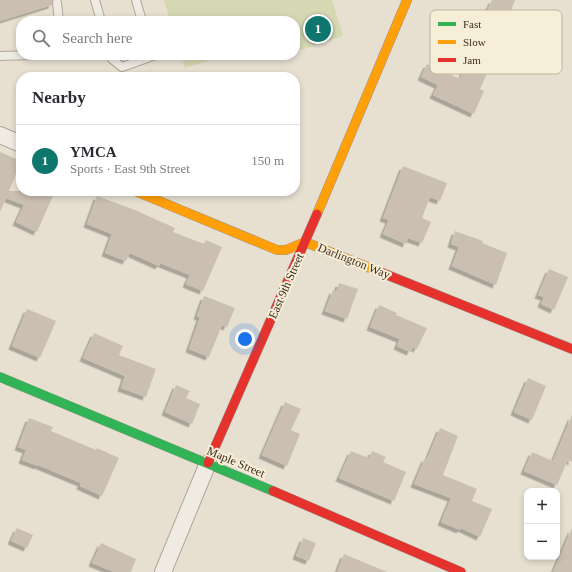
<!DOCTYPE html>
<meta charset="utf-8">
<style>
:root{--surface:#fff;--page:#f7f7f7;--text:#2b2b33;--muted:#7c7c81;--line:#e1e1e2;--accent:#0f766e}
body{margin:0;font-family:Georgia,serif;background:var(--page);color:var(--text)}
.controls{position:absolute;right:12px;bottom:12px;display:grid;overflow:hidden;border-radius:8px;box-shadow:0 2px 6px #0003}
.controls button{width:36px;height:36px;display:grid;place-items:center;padding:0;border:0;border-bottom:1px solid var(--line);background:var(--surface);color:var(--text);font:20px sans-serif}
.you{position:absolute;left:245px;top:339px;width:14px;height:14px;margin:-10px;border:3px solid #fff;border-radius:50%;background:#1a73e8;box-shadow:0 0 0 6px #1a73e833}
.badge{display:grid;place-items:center;width:26px;height:26px;border-radius:50%;background:var(--accent);color:#fff;font-size:13px;font-weight:700}
.pin{position:absolute;translate:-50% -50%;border:2px solid #fff;box-shadow:0 1px 4px #0006}
.list{margin:0;padding:0;list-style:none}
h2{display:flex;justify-content:space-between;align-items:center;height:52px;margin:0;padding:0 16px;font-size:17px}
h2 small{font-size:13px;font-weight:400;color:var(--muted)}
.list li{display:grid;grid-template-columns:26px 1fr auto;gap:12px;align-items:center;box-sizing:border-box;height:72px;padding:0 16px;border-top:1px solid var(--line)}
.list b{display:block;font-size:15px;white-space:nowrap}
.list p{margin:0;font-size:13px;white-space:nowrap;color:var(--muted)}
.list em{font-size:13px;font-style:normal;color:var(--muted)}
.icon{flex:none;width:22px;height:22px;fill:none;stroke:currentColor;stroke-width:2;stroke-linecap:round;stroke-linejoin:round}
.map{position:relative;flex:none;width:572px;height:572px;overflow:hidden}
.search{position:absolute;background:var(--surface);box-shadow:0 2px 6px #0003;left:16px;top:16px;width:284px;height:44px;display:flex;align-items:center;gap:10px;box-sizing:border-box;padding:0 14px;border-radius:16px;color:var(--muted);font-size:15px}
.panel{position:absolute;background:var(--surface);box-shadow:0 2px 6px #0003;left:16px;top:72px;width:284px;height:124px;border-radius:16px}
.map>svg:first-child{display:block}
</style>
<div class="map">
<svg width="572" height="572" viewBox="0 0 572 572">
<defs>
<filter id="shadow"><feDropShadow dx="-3.5" dy="3.5" stdDeviation="0" flood-color="#0004"/></filter>
</defs>
<rect width="100%" height="100%" fill="#e7e0d1"/>
<path fill="#d6d7b3" d="M 164,0 L 332,0 L 343,36 L 295,52 L 295,21 L 170,21 Z
M 181,55 L 227,55 L 185,68 Z"/>
<path fill="#cbbfb2" filter="url(#shadow)" d="M 0,0 L 53,0 L 52,5 L 0,21 Z
M 492,0 L 515,0 L 508,18 L 515,21 L 510,32 L 507,30 L 480,89 L 484,91 L 474,114 L 433,95 L 438,85 L 421,77 L 427,64 L 460,79 L 472,52 L 464,48 L 473,29 L 478,31 Z
M 0,152 L 21,161 L 9,191 L 55,191 L 37,232 L 16,222 L 24,205 L 6,198 L 0,212 Z
M 403,166 L 447,183 L 440,201 L 430,197 L 422,218 L 431,222 L 422,243 L 408,238 L 406,244 L 383,234 L 389,220 L 383,218 Z
M 97,196 L 135,210 L 175,228 L 173,232 L 204,244 L 206,240 L 222,247 L 203,291 L 186,284 L 190,275 L 160,263 L 159,266 L 130,253 L 126,261 L 105,253 L 112,234 L 87,224 Z
M 455,231 L 483,241 L 482,243 L 507,253 L 496,285 L 452,266 L 459,247 L 451,244 Z
M 549,269 L 568,277 L 554,310 L 541,304 L 544,297 L 538,295 Z
M 339,283 L 358,289 L 347,319 L 325,311 L 333,290 L 336,292 Z
M 204,296 L 235,308 L 227,327 L 222,325 L 209,357 L 189,349 L 200,317 L 197,316 Z
M 379,305 L 397,313 L 396,315 L 427,328 L 417,349 L 413,347 L 410,352 L 397,346 L 400,339 L 370,327 Z
M 27,309 L 56,321 L 40,358 L 12,346 Z
M 94,333 L 123,346 L 119,355 L 156,369 L 146,397 L 121,388 L 125,376 L 83,358 Z
M 528,378 L 546,386 L 532,420 L 514,412 Z
M 176,385 L 190,391 L 186,398 L 200,404 L 192,424 L 165,412 Z
M 285,402 L 301,409 L 291,430 L 300,434 L 287,466 L 262,455 Z
M 572,415 L 572,462 L 568,460 L 557,485 L 524,471 L 532,452 L 553,461 Z
M 29,418 L 53,427 L 51,431 L 96,450 L 97,448 L 119,458 L 102,496 L 80,486 L 81,483 L 38,465 L 38,466 L 22,460 L 26,450 L 18,447 Z
M 440,428 L 458,436 L 443,475 L 477,489 L 472,501 L 492,509 L 480,537 L 461,528 L 460,530 L 441,522 L 451,498 L 414,484 L 425,458 L 427,459 Z
M 351,451 L 369,458 L 372,451 L 386,457 L 383,462 L 406,472 L 394,501 L 339,478 Z
M 17,528 L 33,535 L 27,548 L 11,541 Z
M 572,528 L 572,572 L 553,572 Z
M 303,538 L 316,543 L 309,561 L 296,556 Z
M 101,543 L 136,559 L 131,572 L 114,572 L 92,563 Z
M 344,554 L 387,572 L 337,572 Z"/>
<g fill="none" stroke-linecap="round" stroke-linejoin="round">
<g stroke="#ada599" stroke-width="10">
<path id="lane" d="M 95,0 L 101,21
M 136,0 L 142,21
M 57,3 L 59,21
M 111,55 L 112,59 L 122,67 L 153,56 L 152,55
M 0,56 L 34,55"/>
</g>
<g stroke="#ada599" stroke-width="18">
<path id="street" d="M 0,135 L 21,144
M 163,572 L 208,463"/>
</g>
<g stroke="#9c958a" stroke-width="10">
<path id="fast" d="M 0,377 L 273,491"/>
</g>
<g stroke="#9c958a" stroke-width="10">
<path id="slow" d="M 135,191 L 277,250 L 286,250 L 305,242 L 375,270
M 317,214 L 407,0"/>
</g>
<g stroke="#9c958a" stroke-width="10">
<path id="jam" d="M 375,270 L 572,349
M 208,463 L 317,214
M 273,491 L 461,572"/>
</g>
<use href="#lane" stroke="#efebe3" stroke-width="8"/>
<use href="#street" stroke="#efebe3" stroke-width="16"/>
<use href="#fast" stroke="#30b455" stroke-width="9"/>
<use href="#slow" stroke="#ff9f0a" stroke-width="9"/>
<use href="#jam" stroke="#e5322d" stroke-width="9"/>
</g>
<g text-anchor="middle" stroke-width="4" stroke-linejoin="round" paint-order="stroke">
<g font-size="12" fill="#3d2e20" stroke="#f7eed8">
<text transform="translate(354 261) rotate(22)" y="4">Darlington Way</text>
<text transform="translate(286 286) rotate(-66)" y="4">East 9th Street</text>
<text transform="translate(236 462) rotate(23)" y="4">Maple Street</text>
</g>
</g>
<rect x="430" y="10" width="132" height="64" rx="6" fill="#f7eed8" stroke="#bfb4a1" stroke-width="1"/>
<rect x="438" y="22" width="18" height="4" fill="#30b455"/>
<rect x="438" y="40" width="18" height="4" fill="#ff9f0a"/>
<rect x="438" y="58" width="18" height="4" fill="#e5322d"/>
<g font-size="11" fill="#3d2e20">
<text x="463" y="28">Fast</text>
<text x="463" y="46">Slow</text>
<text x="463" y="64">Jam</text>
</g>
</svg>
<div class="controls">
<button>+</button>
<button>−</button>
</div>
<div class="you"></div>
<div class="pin badge" style="left:318px;top:29px">1</div>
<div class="search"><svg class="icon" aria-label="search" viewBox="0 0 24 24"><circle cx="10" cy="10" r="6"/><path d="M15 15l6 6"/></svg>Search here</div>
<section class="panel">
<h2>Nearby<small></small></h2>
<ul class="list">
<li><span class="badge">1</span><div><b>YMCA</b><p>Sports · East 9th Street</p></div><em>150 m</em></li>
</ul>
</section>
</div>
